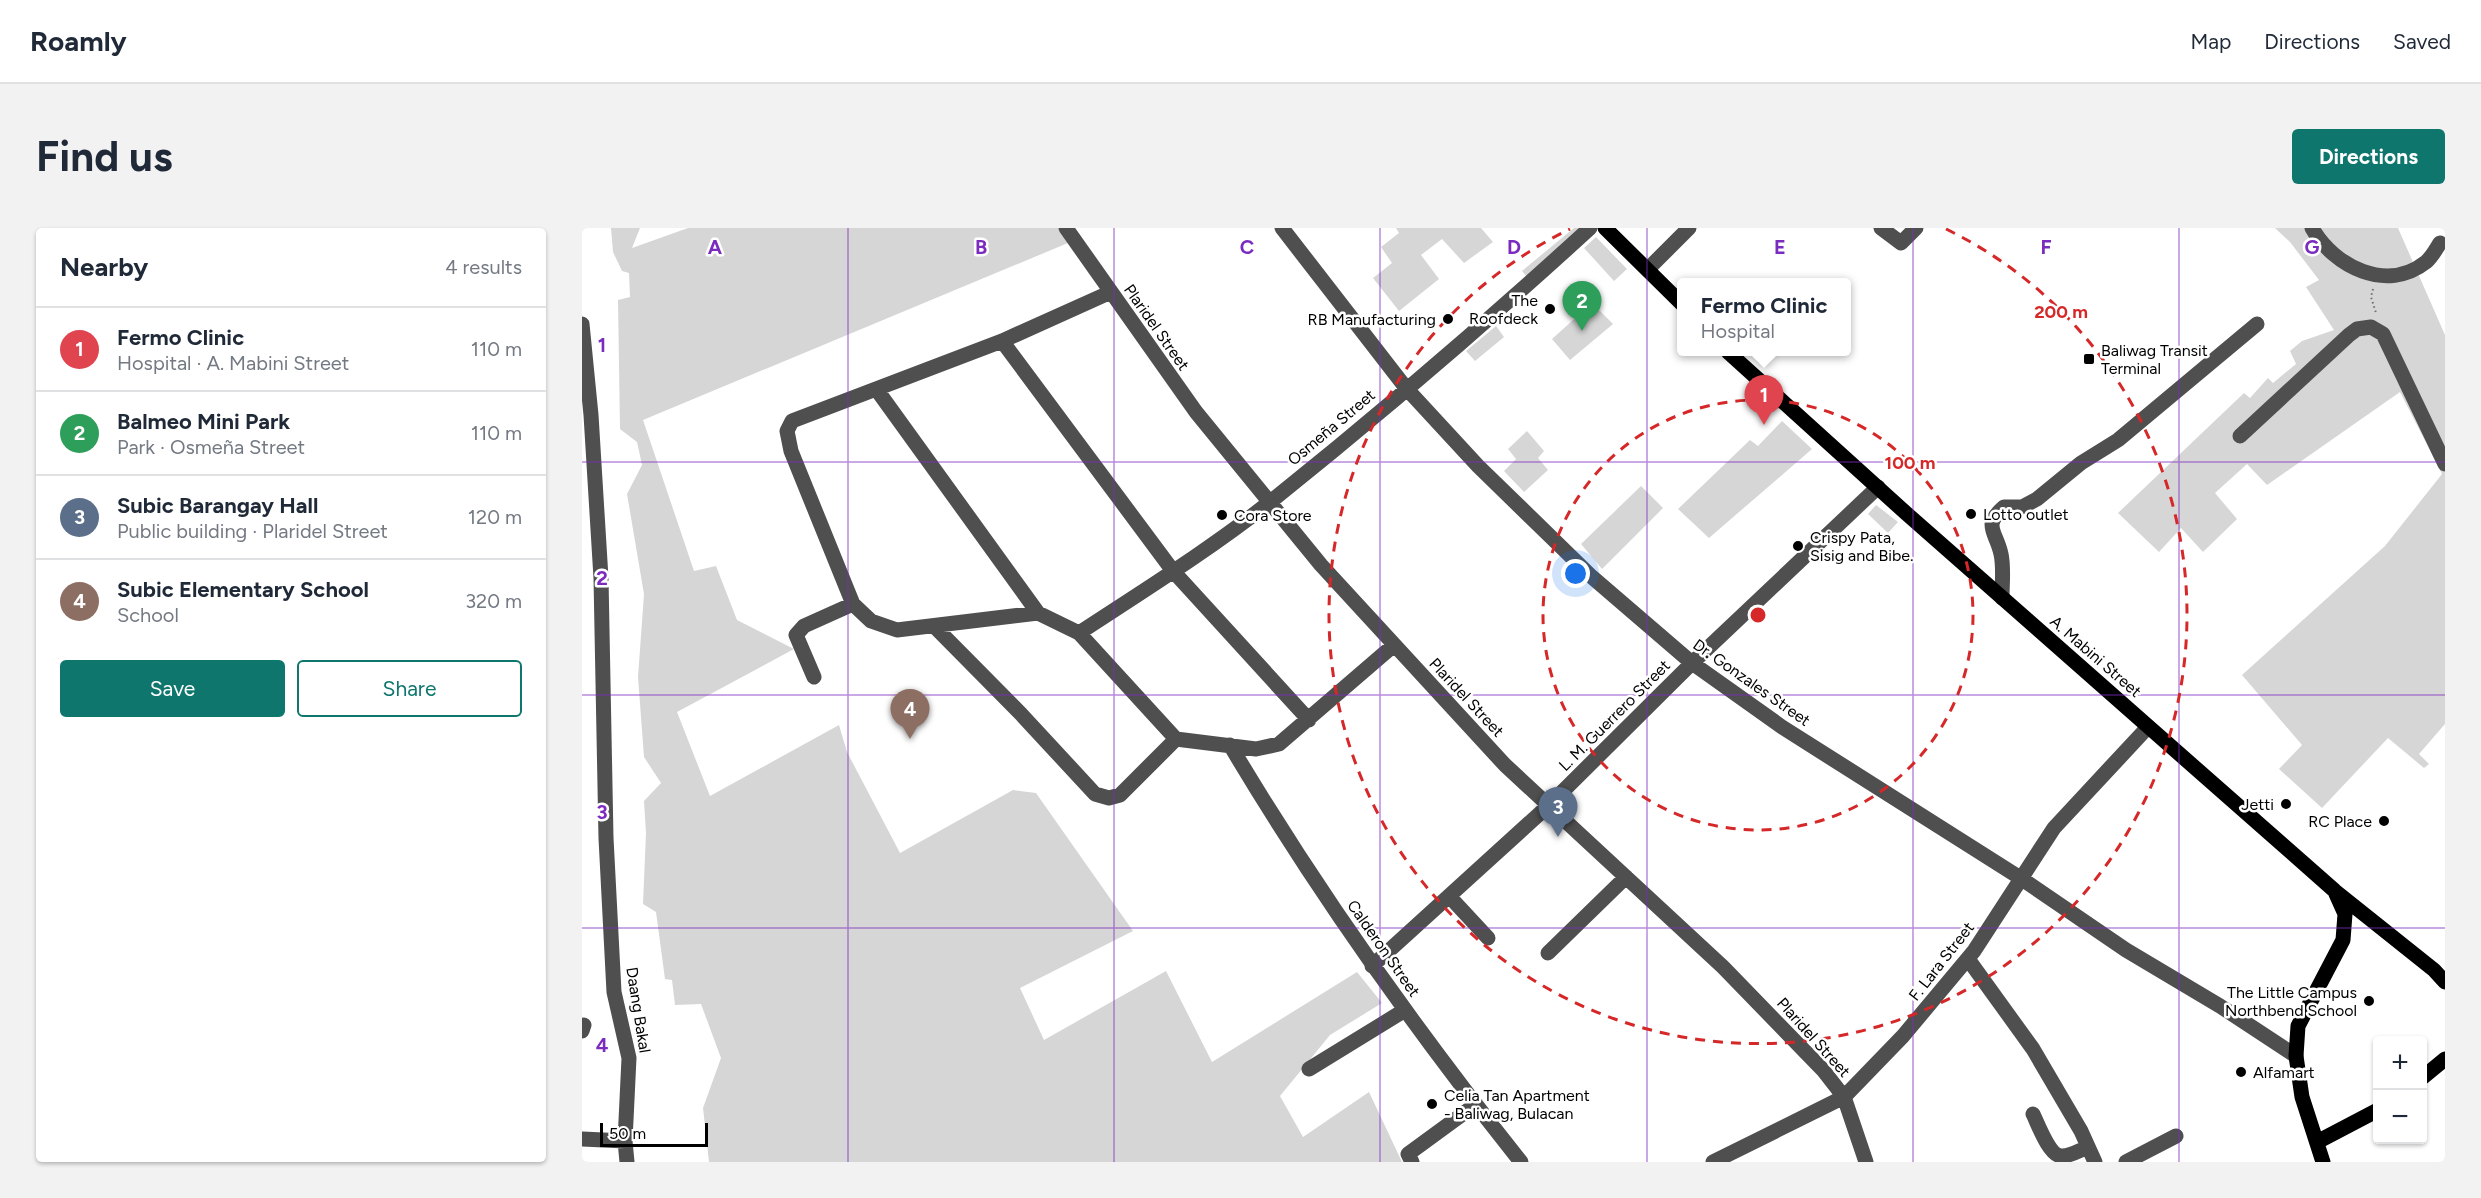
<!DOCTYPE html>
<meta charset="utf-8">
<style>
:root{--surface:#fff;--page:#f2f2f3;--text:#1f2937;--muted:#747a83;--line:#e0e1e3;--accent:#0f766e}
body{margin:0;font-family:Figtree,sans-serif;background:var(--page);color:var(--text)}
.controls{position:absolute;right:18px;bottom:18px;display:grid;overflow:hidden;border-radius:6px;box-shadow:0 2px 4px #0004}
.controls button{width:54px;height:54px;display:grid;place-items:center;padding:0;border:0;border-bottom:2px solid var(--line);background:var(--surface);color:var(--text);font:30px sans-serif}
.scale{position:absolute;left:18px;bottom:15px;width:108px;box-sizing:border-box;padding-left:6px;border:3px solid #000;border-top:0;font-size:16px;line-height:21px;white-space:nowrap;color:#000;-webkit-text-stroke:4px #fff;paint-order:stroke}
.you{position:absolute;left:994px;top:346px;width:21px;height:21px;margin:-15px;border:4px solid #fff;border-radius:50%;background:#1a73e8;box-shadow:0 0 0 9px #1a73e833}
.badge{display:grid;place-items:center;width:39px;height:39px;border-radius:50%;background:var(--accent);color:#fff;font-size:20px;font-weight:700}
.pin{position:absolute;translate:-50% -50px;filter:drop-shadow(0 2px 3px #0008)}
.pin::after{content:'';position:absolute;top:32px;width:21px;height:18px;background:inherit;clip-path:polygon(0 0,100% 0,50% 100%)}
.popup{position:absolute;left:1095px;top:50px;width:174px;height:78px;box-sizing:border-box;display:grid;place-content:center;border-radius:6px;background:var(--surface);filter:drop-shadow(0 2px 4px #0005);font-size:20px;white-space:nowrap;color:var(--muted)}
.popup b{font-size:22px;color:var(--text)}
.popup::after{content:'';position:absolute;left:50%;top:100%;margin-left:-12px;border:12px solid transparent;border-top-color:var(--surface)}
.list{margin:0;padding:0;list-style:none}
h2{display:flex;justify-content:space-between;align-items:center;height:78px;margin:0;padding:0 24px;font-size:26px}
h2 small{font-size:20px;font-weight:400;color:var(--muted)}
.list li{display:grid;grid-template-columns:39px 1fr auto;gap:18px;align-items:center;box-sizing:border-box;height:84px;padding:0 24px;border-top:2px solid var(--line)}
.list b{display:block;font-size:22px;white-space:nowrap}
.list p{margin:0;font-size:20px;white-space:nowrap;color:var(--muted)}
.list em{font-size:20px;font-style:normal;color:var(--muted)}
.actions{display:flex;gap:12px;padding:18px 24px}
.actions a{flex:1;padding:14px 0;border:2px solid var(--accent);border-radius:6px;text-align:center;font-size:21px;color:var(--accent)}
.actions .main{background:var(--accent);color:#fff}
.map{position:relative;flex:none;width:1863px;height:934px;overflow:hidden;border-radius:6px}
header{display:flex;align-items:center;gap:36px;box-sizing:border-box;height:84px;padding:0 30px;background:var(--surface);border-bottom:2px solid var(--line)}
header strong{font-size:28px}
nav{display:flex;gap:33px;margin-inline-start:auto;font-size:21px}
.intro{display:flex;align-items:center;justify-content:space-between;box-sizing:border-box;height:144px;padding:0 36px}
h1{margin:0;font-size:42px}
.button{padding:15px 27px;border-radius:6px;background:var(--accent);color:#fff;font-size:21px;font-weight:700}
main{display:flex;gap:36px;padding:0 36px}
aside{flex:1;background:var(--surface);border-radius:6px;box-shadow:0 2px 4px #0004}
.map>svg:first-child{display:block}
</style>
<header>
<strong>Roamly</strong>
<nav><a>Map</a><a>Directions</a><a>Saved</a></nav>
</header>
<div class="intro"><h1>Find us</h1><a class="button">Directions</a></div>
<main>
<aside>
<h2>Nearby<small>4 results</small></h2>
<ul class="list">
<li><span class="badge" style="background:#e0444e">1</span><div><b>Fermo Clinic</b><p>Hospital · A. Mabini Street</p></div><em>110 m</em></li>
<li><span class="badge" style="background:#2e9e5b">2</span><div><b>Balmeo Mini Park</b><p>Park · Osmeña Street</p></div><em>110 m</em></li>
<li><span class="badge" style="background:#5c6f8a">3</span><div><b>Subic Barangay Hall</b><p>Public building · Plaridel Street</p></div><em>120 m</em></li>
<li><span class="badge" style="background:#8d6e63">4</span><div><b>Subic Elementary School</b><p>School</p></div><em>320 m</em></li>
</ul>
<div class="actions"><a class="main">Save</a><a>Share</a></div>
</aside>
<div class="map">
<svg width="1863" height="934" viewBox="0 0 1863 934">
<rect width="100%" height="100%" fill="#fff"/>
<path fill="#d6d6d6" d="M 29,0 L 58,0 L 50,20 L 106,0 L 476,0 L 486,15 L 61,192 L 112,343 L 134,338 L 155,392 L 212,421 L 95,484 L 128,568 L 257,497 L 265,524 L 318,625 L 431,562 L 454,565 L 551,703 L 438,760 L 462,812 L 584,743 L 630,834 L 775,744 L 800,775 L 748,807 L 698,868 L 721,909 L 787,864 L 820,934 L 127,934 L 121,880 L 139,830 L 119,776 L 93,777 L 90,752 L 83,751 L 74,684 L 61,676 L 64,605 L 62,573 L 79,555 L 62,529 L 56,449 L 62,366 L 45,266 L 60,237 L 55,214 L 38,201 L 36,72 L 48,69 L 47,45 L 40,43 L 31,24 Z
M 814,0 L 899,0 L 911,14 L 882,35 L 860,11 L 839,27 L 857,51 L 817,83 L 791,50 L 810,35 L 799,19 L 817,5 Z
M 992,0 L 998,0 L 945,49 L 940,43 Z
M 1693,0 L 1816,0 L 1863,107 L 1863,496 L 1837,526 L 1847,536 L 1842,540 L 1806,510 L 1740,580 L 1697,541 L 1720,517 L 1660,447 L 1803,318 L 1860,246 L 1818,164 L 1685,257 L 1665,236 L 1633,265 L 1655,291 L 1621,324 L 1599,300 L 1577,324 L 1536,285 L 1662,165 L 1668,170 L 1686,150 L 1691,155 L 1714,136 L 1708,123 L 1720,113 L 1752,102 L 1724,59 L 1737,52 L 1708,14 Z
M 1014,9 L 1045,41 L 1032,53 L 1002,20 Z
M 1010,75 L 1031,96 L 988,132 L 970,111 Z
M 914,98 L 922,109 L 893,133 L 884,123 Z
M 1200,193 L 1230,221 L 1127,310 L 1096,281 L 1168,212 L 1176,218 Z
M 945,203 L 962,223 L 956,230 L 966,242 L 942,264 L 922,243 L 934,231 L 926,221 Z
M 1059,258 L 1081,280 L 1020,341 L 999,316 Z
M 1294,277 L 1316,294 L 1306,305 L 1286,286 Z"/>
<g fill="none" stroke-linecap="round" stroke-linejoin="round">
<path stroke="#717171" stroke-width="2" stroke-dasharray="1.5 3" stroke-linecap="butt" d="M 1791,61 L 1789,69 L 1794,85"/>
<path stroke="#4f4f4f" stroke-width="15" d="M 484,0 L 614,184 L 739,337 L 923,537 L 1141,739 L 1241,842 L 1262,869 L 1284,934
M 700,0 L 824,160 L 896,238 L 1010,349 L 1110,435 L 1200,499 L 1440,651 L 1544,722 L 1638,778 L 1714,828
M 1299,0 L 1319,15 L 1334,0
M 1730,0 C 1752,39 1805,65 1844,34 C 1850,29 1854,21 1858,15
M 1066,41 L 1107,0
M 529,64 L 420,113 L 210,193 L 205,203 L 209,223 L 271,376 L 289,393 L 315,402 L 456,385 L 497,405 L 594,511 L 674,521 L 697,516 L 812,417
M 0,96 L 9,187 L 19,350 L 24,610 L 32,764 L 47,830 L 43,913 L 45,934
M 420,113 L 591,343 L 727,492
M 295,162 L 456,385
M 1658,208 L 1767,107 L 1775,101 L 1789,99 L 1801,106 L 1863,236
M 1420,370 C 1420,356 1422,339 1419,326 C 1414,303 1400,298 1422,279 L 1440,279 L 1455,271 L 1499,235 L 1536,212 L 1675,96
M 353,399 L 439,486 L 513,566 L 527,570 L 538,567 L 594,511
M 497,405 C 561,363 627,322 688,274 C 797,187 904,95 1008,0
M 232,449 L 214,407 L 222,398 L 271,376
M 648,517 C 735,663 833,801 939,934
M 867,668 L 906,710
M 966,725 L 1044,649
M 1386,731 L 1451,821 L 1499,903 L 1513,934
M 790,738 L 966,578 L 1110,435 L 1296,259
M 0,803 L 2,797
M 727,841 L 823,782
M 1451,886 C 1456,896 1467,927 1479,928 C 1487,929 1498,922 1506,919
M 0,911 L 43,913
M 830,934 L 826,926 L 893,877
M 1131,934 L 1262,869 L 1321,808 L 1392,723 L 1472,600 L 1566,499
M 1544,934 L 1594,908"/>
<path stroke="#000" stroke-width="15" d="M 1023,0 L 1100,76
M 1146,124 L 1325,286 L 1753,663 L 1852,742 L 1863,754
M 1840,850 L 1863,831
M 1735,914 L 1796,882
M 1741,934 L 1720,869 L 1714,828 L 1716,798 L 1761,712 L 1763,686 L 1754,666"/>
</g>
<path fill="none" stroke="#7b2cbf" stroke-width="1.5" stroke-opacity="0.55" d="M 266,0 L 266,934M 532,0 L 532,934M 798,0 L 798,934M 1065,0 L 1065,934M 1331,0 L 1331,934M 1597,0 L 1597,934M 0,234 L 1863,234M 0,467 L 1863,467M 0,700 L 1863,700"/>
<g fill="none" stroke="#d62828" stroke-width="3" stroke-dasharray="10 8">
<circle cx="1176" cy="387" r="215"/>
<path d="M1364 1A429 429 0 1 1 988 1"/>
</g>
<g fill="#000" stroke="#fff" stroke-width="2">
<circle cx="968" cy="81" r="6"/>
<circle cx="866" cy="91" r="6"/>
<rect x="1501" y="125" width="12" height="12" rx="3"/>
<circle cx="1389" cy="286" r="6"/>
<circle cx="640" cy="287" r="6"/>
<circle cx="1216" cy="318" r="6"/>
<circle cx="1704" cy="576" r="6"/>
<circle cx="1802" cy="593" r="6"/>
<circle cx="1787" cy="773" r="6"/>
<circle cx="1659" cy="844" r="6"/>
<circle cx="850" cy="876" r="6"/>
</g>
<g text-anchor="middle" stroke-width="5" stroke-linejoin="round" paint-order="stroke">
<g font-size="16" fill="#000" stroke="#fff" text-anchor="start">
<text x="956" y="78" text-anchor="end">The<tspan x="956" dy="18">Roofdeck</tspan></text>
<text x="854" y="97" text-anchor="end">RB Manufacturing</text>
<text x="1519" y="128">Baliwag Transit<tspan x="1519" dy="18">Terminal</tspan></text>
<text x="1401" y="292">Lotto outlet</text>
<text x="652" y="293">Cora Store</text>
<text x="1228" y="315">Crispy Pata,<tspan x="1228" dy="18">Sisig and Bibe.</tspan></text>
<text x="1692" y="582" text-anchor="end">Jetti</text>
<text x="1790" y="599" text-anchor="end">RC Place</text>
<text x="1775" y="770" text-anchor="end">The Little Campus<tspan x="1775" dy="18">Northbend School</tspan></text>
<text x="1671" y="850">Alfamart</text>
<text x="862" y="873">Celia Tan Apartment<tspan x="862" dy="18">- Baliwag, Bulacan</tspan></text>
</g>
<g font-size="16" fill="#000" stroke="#fff">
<text transform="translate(575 99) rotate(55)" y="6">Plaridel Street</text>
<text transform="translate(749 199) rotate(-40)" y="6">Osmeña Street</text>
<text transform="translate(1514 428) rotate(41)" y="6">A. Mabini Street</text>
<text transform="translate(1170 454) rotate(35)" y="6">Dr. Gonzales Street</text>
<text transform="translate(885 469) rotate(47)" y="6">Plaridel Street</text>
<text transform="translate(1032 487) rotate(-45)" y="6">L. M. Guerrero Street</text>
<text transform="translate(802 720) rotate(55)" y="6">Calderon Street</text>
<text transform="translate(1359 733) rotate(-52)" y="6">F. Lara Street</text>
<text transform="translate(57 782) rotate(81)" y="6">Daang Bakal</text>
<text transform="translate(1232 809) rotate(48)" y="6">Plaridel Street</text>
</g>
</g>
<g font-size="20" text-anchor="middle" font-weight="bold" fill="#7b2cbf" stroke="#fff" stroke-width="5" stroke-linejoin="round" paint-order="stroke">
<text x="133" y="26">A</text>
<text x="399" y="26">B</text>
<text x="665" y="26">C</text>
<text x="932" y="26">D</text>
<text x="1198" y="26">E</text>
<text x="1464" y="26">F</text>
<text x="1730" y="26">G</text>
<text x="20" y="124">1</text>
<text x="20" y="357">2</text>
<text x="20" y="591">3</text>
<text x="20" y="824">4</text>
</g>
<circle cx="1176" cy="387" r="9" fill="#d62828" stroke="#fff" stroke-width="3"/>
<g font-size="18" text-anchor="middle" font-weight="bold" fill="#d62828" stroke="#fff" stroke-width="5" stroke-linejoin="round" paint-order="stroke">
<text x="1479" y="90">200 m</text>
<text x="1328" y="241">100 m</text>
</g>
</svg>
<div class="controls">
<button>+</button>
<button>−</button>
</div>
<div class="scale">50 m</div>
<div class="you"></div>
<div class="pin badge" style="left:1182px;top:197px;background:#e0444e">1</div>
<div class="popup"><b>Fermo Clinic</b>Hospital</div>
<div class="pin badge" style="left:1000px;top:103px;background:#2e9e5b">2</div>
<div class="pin badge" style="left:976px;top:609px;background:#5c6f8a">3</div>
<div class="pin badge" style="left:328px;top:511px;background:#8d6e63">4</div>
</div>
</main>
